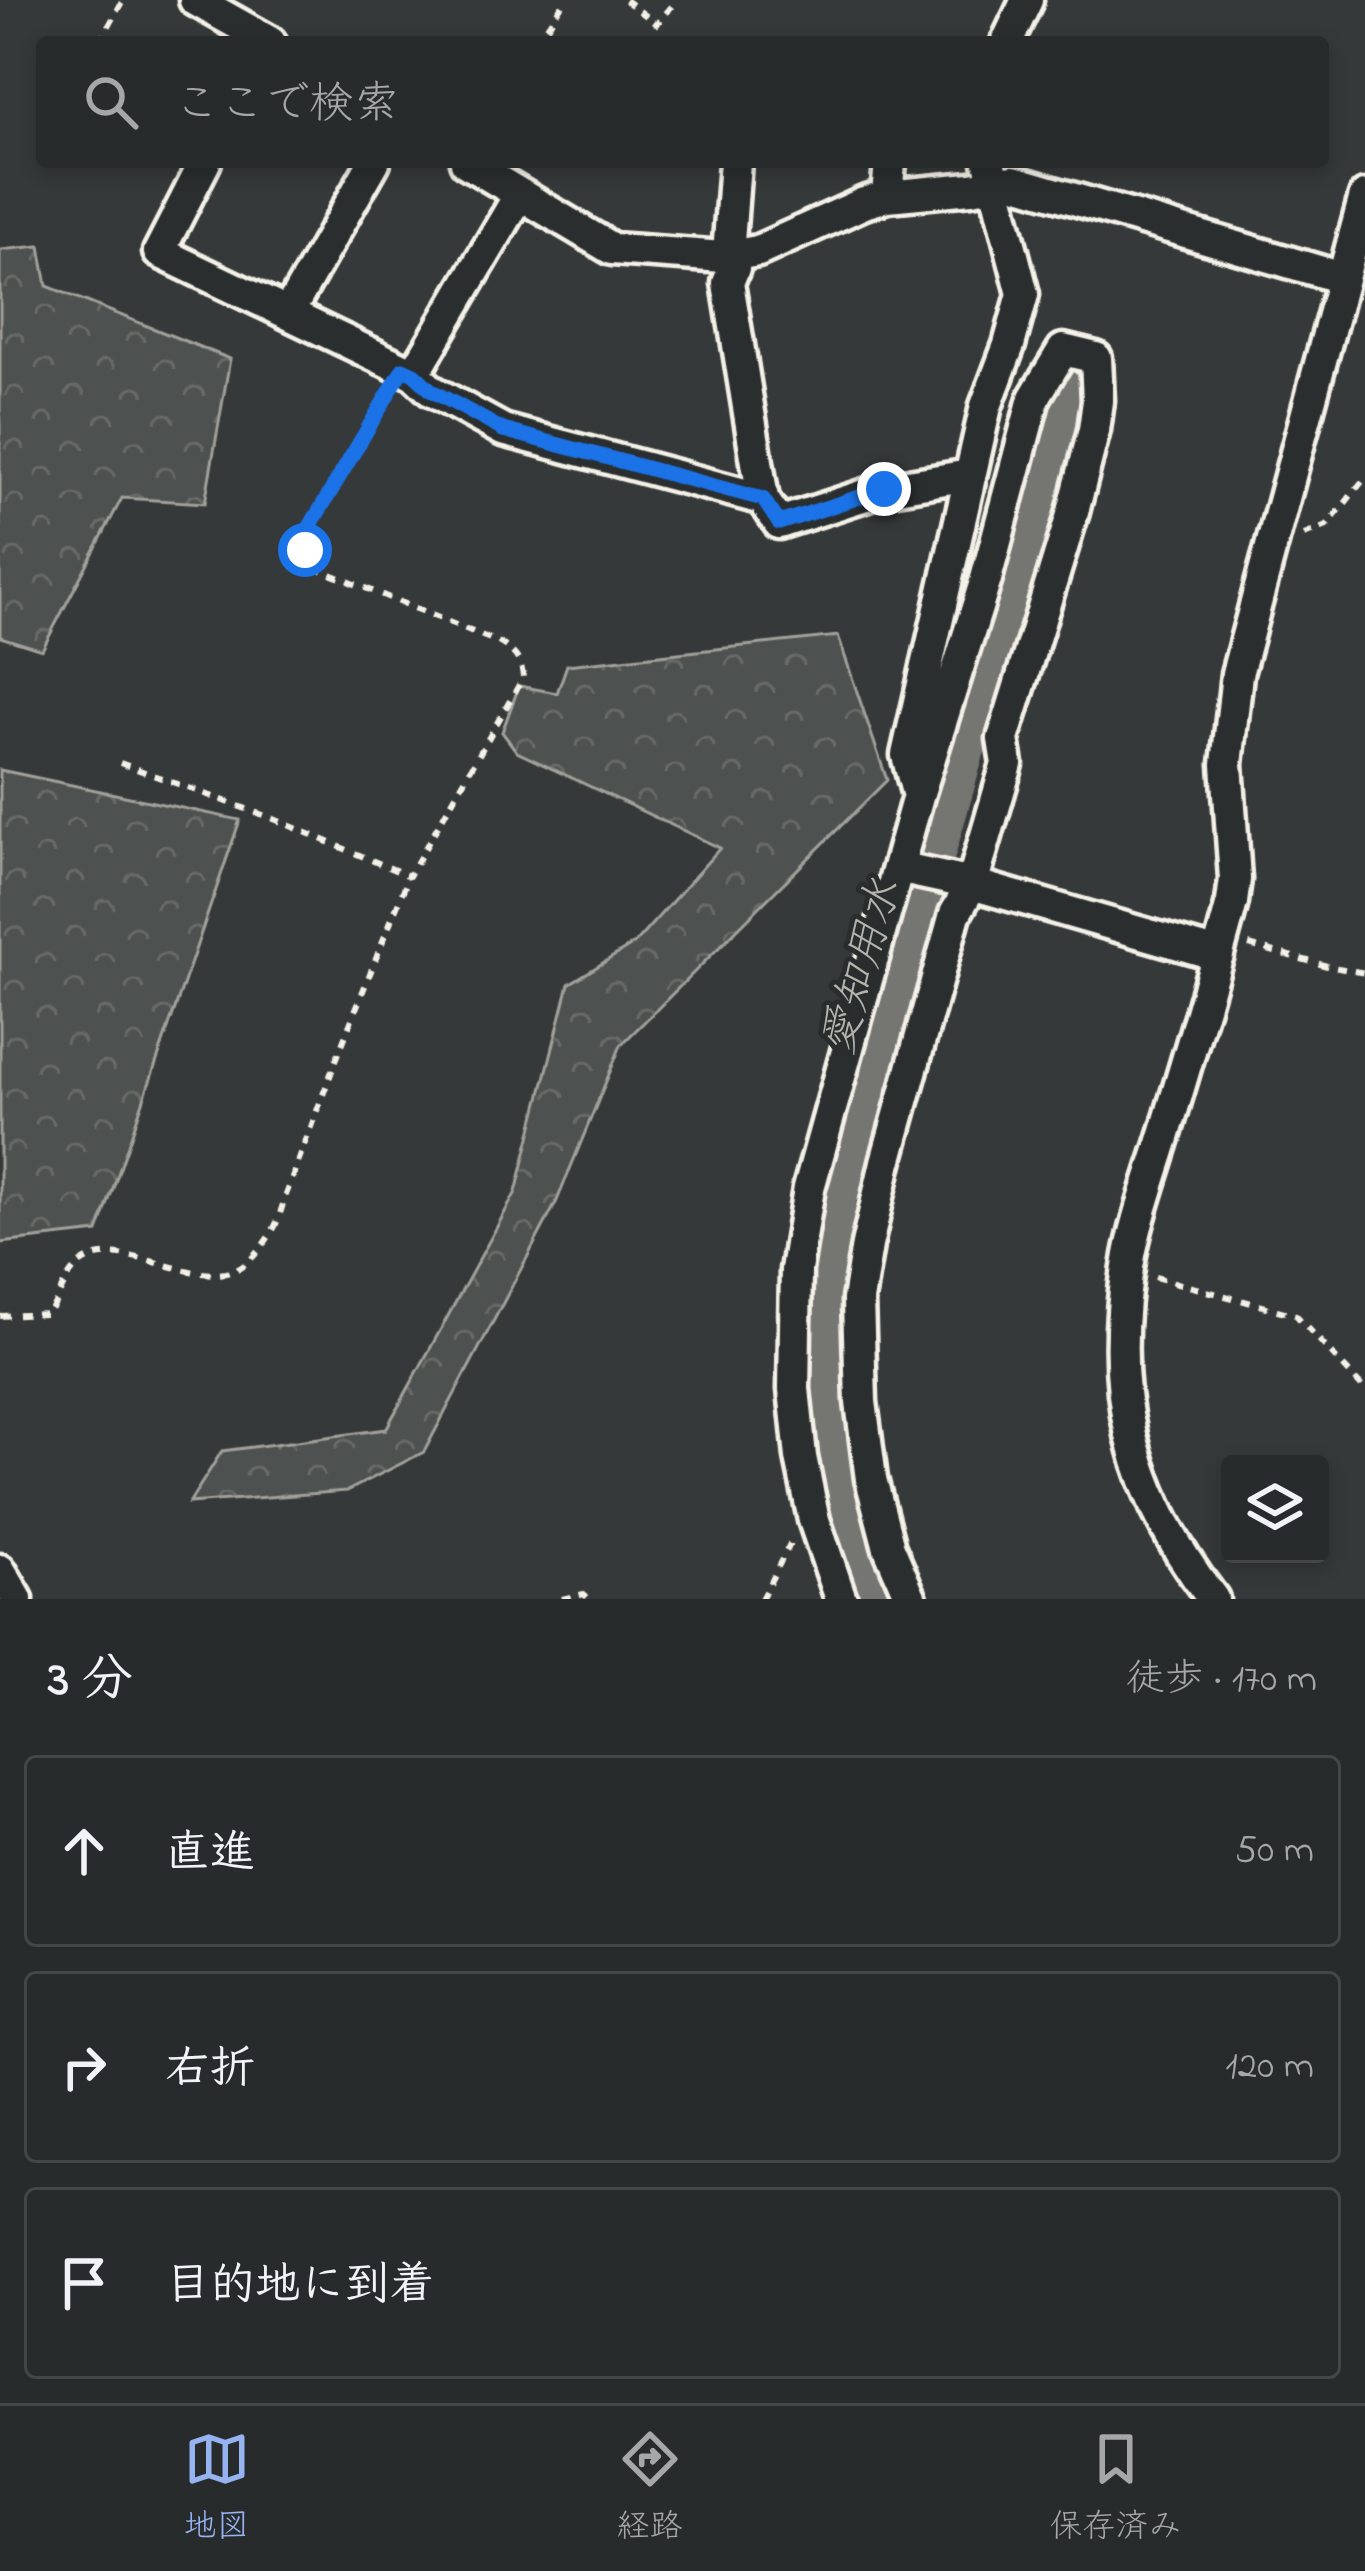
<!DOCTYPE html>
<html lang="ja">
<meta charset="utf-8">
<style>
:root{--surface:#282b2b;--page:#343737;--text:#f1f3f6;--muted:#a5a7a9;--line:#444747;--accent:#95b2f1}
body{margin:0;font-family:"Indie Flower","Klee One",sans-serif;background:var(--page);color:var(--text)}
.controls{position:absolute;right:36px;bottom:36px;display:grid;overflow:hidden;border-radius:12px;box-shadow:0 6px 18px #0003}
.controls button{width:108px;height:108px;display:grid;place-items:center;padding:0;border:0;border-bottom:3px solid var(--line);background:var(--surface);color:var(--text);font:60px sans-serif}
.stop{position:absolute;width:36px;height:36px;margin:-27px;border:9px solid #1a73e8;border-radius:50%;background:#fff}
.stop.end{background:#1a73e8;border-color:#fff;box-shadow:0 3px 12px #0008}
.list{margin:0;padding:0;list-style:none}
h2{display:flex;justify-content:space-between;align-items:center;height:156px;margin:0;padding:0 48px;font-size:51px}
h2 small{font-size:39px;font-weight:400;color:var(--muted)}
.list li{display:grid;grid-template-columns:78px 1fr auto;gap:36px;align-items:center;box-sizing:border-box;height:192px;margin:0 24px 24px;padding:0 24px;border:3px solid var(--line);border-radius:12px}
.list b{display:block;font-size:45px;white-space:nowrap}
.list em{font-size:39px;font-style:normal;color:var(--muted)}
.icon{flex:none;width:66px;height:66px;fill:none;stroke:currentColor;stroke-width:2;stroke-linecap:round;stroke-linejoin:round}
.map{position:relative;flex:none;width:1365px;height:1599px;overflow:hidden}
.search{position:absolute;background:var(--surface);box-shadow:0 6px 18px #0003;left:36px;right:36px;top:36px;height:132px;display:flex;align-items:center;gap:30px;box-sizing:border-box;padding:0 42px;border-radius:12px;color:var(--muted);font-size:45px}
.sheet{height:804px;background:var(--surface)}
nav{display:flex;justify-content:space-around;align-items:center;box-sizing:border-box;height:168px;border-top:3px solid var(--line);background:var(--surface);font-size:33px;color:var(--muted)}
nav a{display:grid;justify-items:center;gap:6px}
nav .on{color:var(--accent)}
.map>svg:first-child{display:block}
</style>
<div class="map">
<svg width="1365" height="1599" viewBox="0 0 1365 1599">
<defs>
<pattern id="forest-crowns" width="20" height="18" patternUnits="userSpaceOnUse" patternTransform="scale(3)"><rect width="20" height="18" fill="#4e514f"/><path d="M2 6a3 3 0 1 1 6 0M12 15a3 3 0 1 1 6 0" fill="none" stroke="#686a68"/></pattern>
</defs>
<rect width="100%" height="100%" fill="#363939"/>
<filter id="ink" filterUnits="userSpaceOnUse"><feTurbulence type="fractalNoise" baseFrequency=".00833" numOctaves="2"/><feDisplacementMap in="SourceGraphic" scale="24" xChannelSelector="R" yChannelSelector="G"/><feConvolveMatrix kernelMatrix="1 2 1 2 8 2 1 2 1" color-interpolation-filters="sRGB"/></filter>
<g filter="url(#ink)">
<path fill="url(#forest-crowns)" stroke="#a1a19c" stroke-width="3" d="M 40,246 L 47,286 L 230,359 L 205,503 L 122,498 L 42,650 L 0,637 L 0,250 Z
M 838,636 L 887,780 L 621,1045 L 556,1203 L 424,1452 L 347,1491 L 189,1503 L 222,1451 L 386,1429 L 516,1192 L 569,984 L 635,943 L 720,848 L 517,752 L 502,732 L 519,686 L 557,693 L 567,665 Z
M 0,770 L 240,820 L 98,1232 L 0,1243 Z"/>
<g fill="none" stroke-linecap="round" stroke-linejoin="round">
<path stroke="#757572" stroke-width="33" d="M 876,1599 C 844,1529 828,1448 824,1371 C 822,1316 832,1258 839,1203 L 1078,366"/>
<g stroke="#f4f1e8" stroke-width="39">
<path id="minor" d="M 195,0 L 270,42
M 1007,42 L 1027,0
M 205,162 L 159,252 L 414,374 L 520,194
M 466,162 L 612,249 L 724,257 L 758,251 L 864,203 L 887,196 L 971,188 L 1013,181 L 1342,278
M 735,162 L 729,242 L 734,268 L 728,283 L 763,499
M 887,196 L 890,162
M 288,313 L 374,162
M 414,374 L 432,391 L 503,430 L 763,499 L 779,523 L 884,489 L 970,475
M 898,868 L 972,884 L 1218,955
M 0,1570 L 17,1599
M 841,1599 L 814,1520 L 801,1457 L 794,1389 L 796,1270 L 809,1188 L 918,796 L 907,755 L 986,406 L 1009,345 L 1023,294 L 989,162
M 911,1599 L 889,1548 L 871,1479 L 861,1402 L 858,1300 L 867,1245 L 886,1162 L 955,914 L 972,884 L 1007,764 L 1003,739 L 1073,512 L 1094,430 L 1098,401 L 1096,358 L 1063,350 L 1034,398 L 986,579 L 918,796
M 1213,1599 C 1129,1490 1107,1390 1130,1255 C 1138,1213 1154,1171 1166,1131 C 1189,1055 1212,978 1232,902 L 1235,879 L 1227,764 L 1237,674 L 1365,196"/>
</g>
<path stroke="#f4f1e8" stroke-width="6" stroke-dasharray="9 9" stroke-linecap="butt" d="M 625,0 L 657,24 L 677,0
M 100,42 L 123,0
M 537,42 L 565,0
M 1304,535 L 1327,526 L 1365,478
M 120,763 L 274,819 L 409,876 L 523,678 C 522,660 514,652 500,643 L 316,568 L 305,549 L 305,535 L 389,392
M 1249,945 L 1327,966 L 1365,973
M 1155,1277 L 1296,1315 L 1365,1390
M 0,1316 L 48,1314 C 59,1300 63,1280 76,1267 C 114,1230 191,1289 236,1270 C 250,1264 266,1242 273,1230 C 279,1220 282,1206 286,1195 C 297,1166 307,1137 318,1108 C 347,1030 378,953 409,876
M 562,1599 L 584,1594 L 589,1599
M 761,1599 L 790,1544"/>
<use href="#minor" stroke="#2a2d2e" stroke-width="30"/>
</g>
</g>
<g fill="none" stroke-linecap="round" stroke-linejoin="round" filter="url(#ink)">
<path stroke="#1a73e8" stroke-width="15" d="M 305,550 L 305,535 L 403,369 L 414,374 L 432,391 L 503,430 L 763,499 L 779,523 L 884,489"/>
</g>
<g text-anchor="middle" stroke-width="10" stroke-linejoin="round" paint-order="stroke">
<g font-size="45" font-style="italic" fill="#b4b3ad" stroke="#2a2d2e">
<text transform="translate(859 966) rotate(-74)" y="16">愛知用水</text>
</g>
</g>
</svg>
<div class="controls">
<button><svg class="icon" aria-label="layers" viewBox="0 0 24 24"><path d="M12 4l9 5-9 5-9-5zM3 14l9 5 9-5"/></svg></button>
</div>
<div class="stop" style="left:305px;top:550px"></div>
<div class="stop end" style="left:884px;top:489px"></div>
<div class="search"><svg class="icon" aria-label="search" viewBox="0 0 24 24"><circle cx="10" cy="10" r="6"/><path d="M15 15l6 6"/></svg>ここで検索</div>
</div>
<section class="sheet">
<h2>3 分<small>徒歩 · 170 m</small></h2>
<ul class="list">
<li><svg class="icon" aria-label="ahead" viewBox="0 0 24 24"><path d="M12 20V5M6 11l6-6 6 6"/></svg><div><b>直進</b></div><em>50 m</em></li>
<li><svg class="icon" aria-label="right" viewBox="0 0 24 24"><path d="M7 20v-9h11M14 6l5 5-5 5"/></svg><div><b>右折</b></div><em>120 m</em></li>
<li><svg class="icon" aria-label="arrive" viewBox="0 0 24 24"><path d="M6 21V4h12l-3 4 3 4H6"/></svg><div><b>目的地に到着</b></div></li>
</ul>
</section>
<nav>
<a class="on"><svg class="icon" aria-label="map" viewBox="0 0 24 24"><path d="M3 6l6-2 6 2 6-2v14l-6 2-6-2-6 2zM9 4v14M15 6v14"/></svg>地図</a>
<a><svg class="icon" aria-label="directions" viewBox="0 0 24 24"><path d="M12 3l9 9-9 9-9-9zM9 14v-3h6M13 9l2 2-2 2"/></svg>経路</a>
<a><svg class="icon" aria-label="saved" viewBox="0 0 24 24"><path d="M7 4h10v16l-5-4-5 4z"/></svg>保存済み</a>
</nav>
